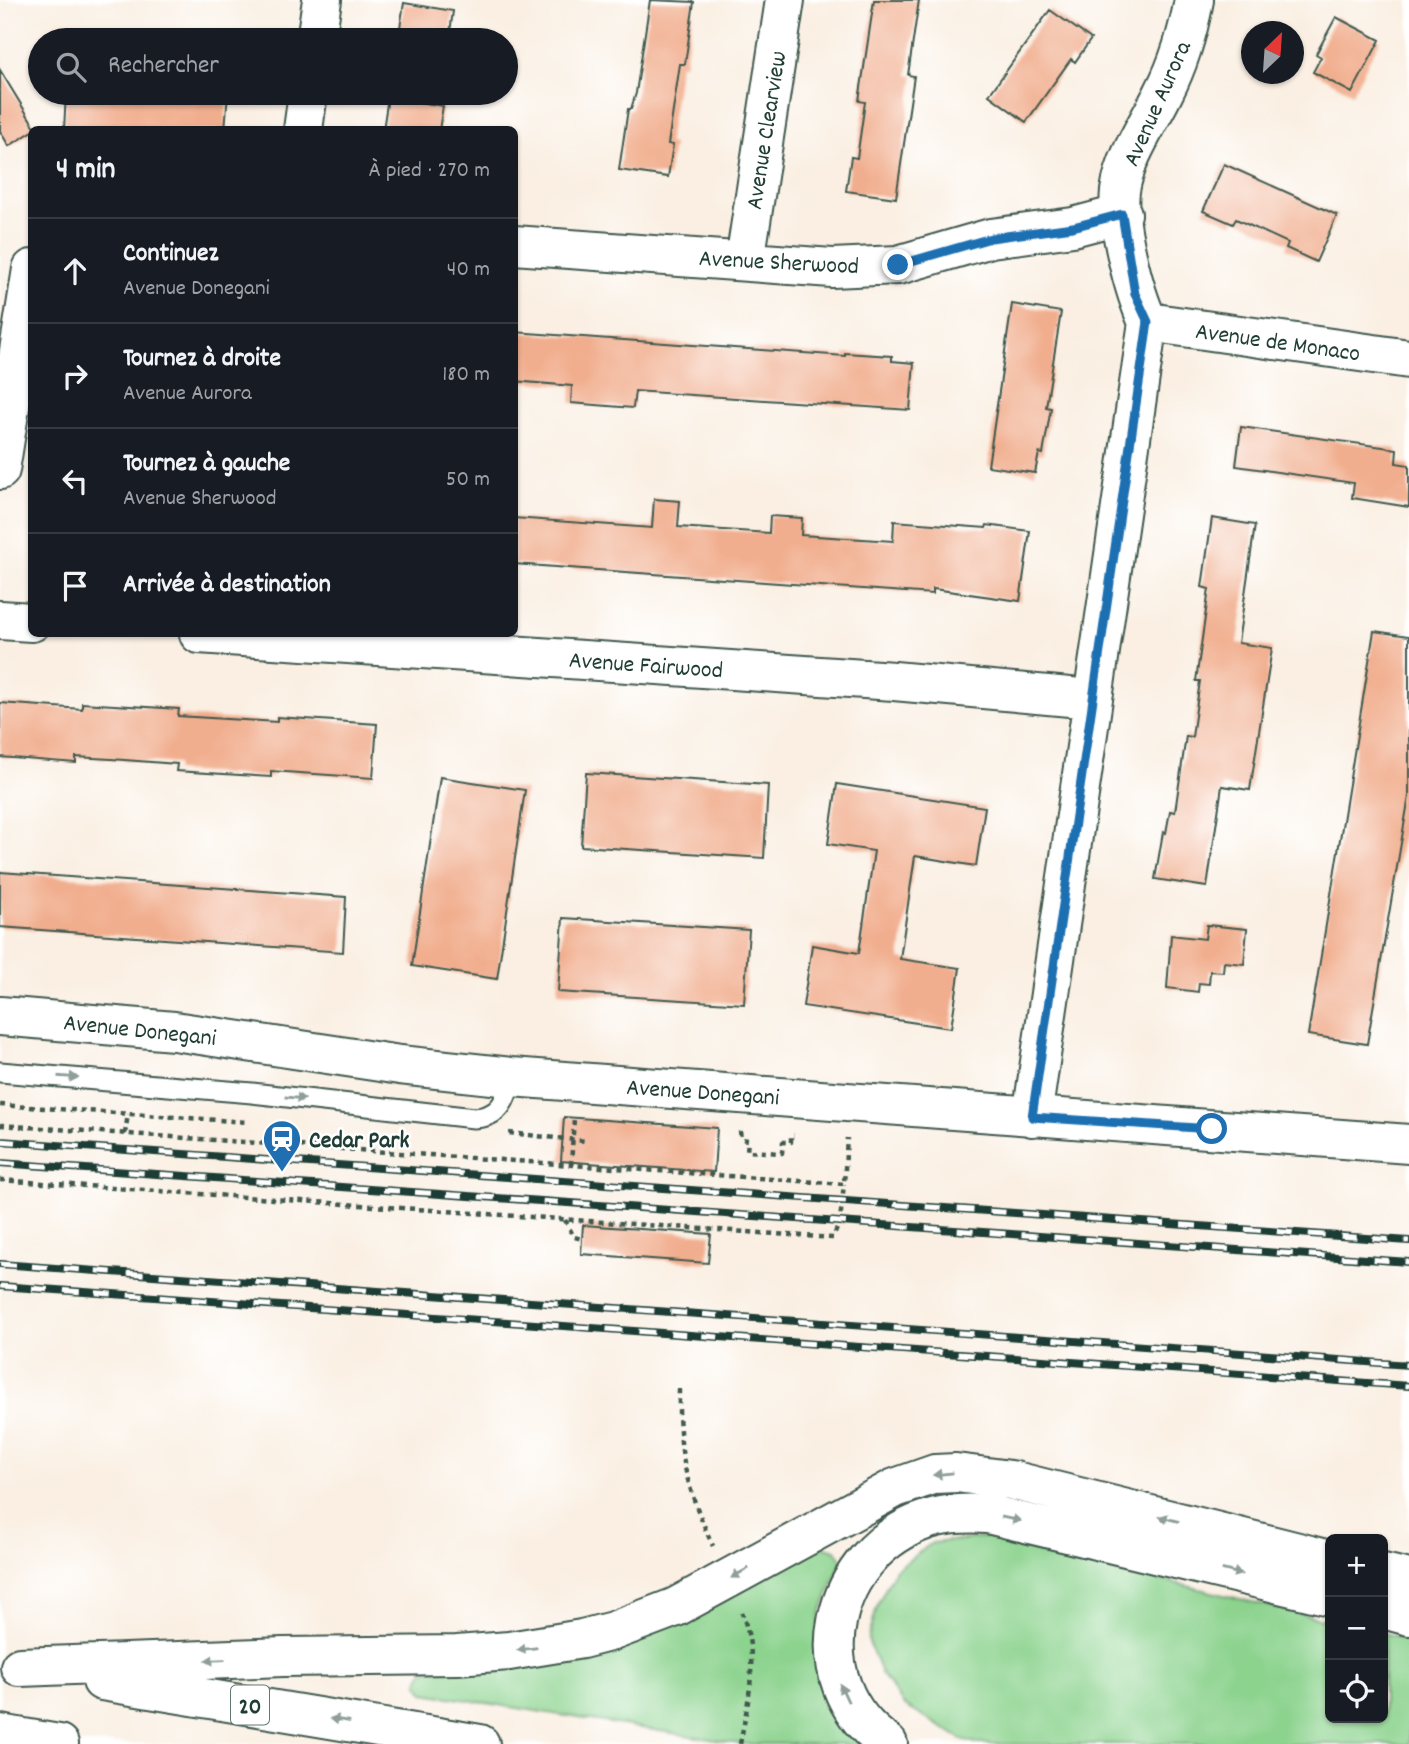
<!DOCTYPE html>
<html lang="fr">
<meta charset="utf-8">
<style>
:root{--surface:#171b24;--page:#242831;--text:#f1f3f6;--muted:#9ea1a6;--line:#363941}
body{margin:0;font-family:Dekko,sans-serif;background:var(--page);color:var(--text)}
.controls{position:absolute;right:21px;bottom:21px;display:grid;overflow:hidden;border-radius:10px;box-shadow:0 2px 5px #0004}
.controls button{width:63px;height:63px;display:grid;place-items:center;padding:0;border:0;border-bottom:2px solid var(--line);background:var(--surface);color:var(--text);font:35px sans-serif}
.compass{position:absolute;left:1241px;top:21px;width:63px;height:63px;border-radius:50%;background:var(--surface);box-shadow:0 2px 5px #0004;rotate:25deg}
.stop{position:absolute;width:21px;height:21px;margin:-16px;border:5px solid #1f6fb2;border-radius:50%;background:#fff}
.stop.end{background:#1f6fb2;border-color:#fff;box-shadow:0 2px 7px #0008}
.list{margin:0;padding:0;list-style:none}
h2{display:flex;justify-content:space-between;align-items:center;height:91px;margin:0;padding:0 28px;font-size:30px}
h2 small{font-size:23px;font-weight:400;color:var(--muted)}
.list li{display:grid;grid-template-columns:46px 1fr auto;gap:21px;align-items:center;box-sizing:border-box;height:105px;padding:0 28px;border-top:2px solid var(--line)}
.list b{display:block;font-size:26px;white-space:nowrap}
.list p{margin:0;font-size:23px;white-space:nowrap;color:var(--muted)}
.list em{font-size:23px;font-style:normal;color:var(--muted)}
.icon{flex:none;width:38px;height:38px;fill:none;stroke:currentColor;stroke-width:2;stroke-linecap:round;stroke-linejoin:round}
.map{position:relative;flex:none;width:1409px;height:1744px;overflow:hidden}
.search{position:absolute;background:var(--surface);box-shadow:0 2px 5px #0004;left:28px;top:28px;width:490px;height:77px;display:flex;align-items:center;gap:18px;box-sizing:border-box;padding:0 24px;border-radius:38px;color:var(--muted);font-size:26px}
.panel{position:absolute;background:var(--surface);box-shadow:0 2px 5px #0004;left:28px;top:126px;width:490px;height:511px;border-radius:10px}
.map>svg:first-child{display:block}
</style>
<div class="map">
<svg width="1409" height="1744" viewBox="0 0 1409 1744">
<rect width="100%" height="100%" fill="#fff"/>
<filter id="ink" filterUnits="userSpaceOnUse"><feTurbulence type="fractalNoise" baseFrequency=".0143" numOctaves="2"/><feDisplacementMap in="SourceGraphic" scale="14" xChannelSelector="R" yChannelSelector="G"/><feConvolveMatrix kernelMatrix="1 2 1 2 8 2 1 2 1" color-interpolation-filters="sRGB"/></filter>
<filter id="wash" filterUnits="userSpaceOnUse"><feTurbulence type="fractalNoise" baseFrequency=".00686" numOctaves="4" result="noise"/><feDisplacementMap in="SourceGraphic" scale="28" xChannelSelector="R" yChannelSelector="G"/><feGaussianBlur stdDeviation="1.57" result="paint"/><feColorMatrix in="noise" values="0 0 0 0 0 0 0 0 0 0 0 0 0 0 0 0 0 1.4 0 .05"/><feComposite in="paint" operator="in"/></filter>
<g filter="url(#wash)">
<rect width="100%" height="100%" fill="#faefe2"/>
<path fill="#8cd38e" stroke="#568861" stroke-width="2" d="M 988,1537 L 1330,1621 L 1330,1718 L 1383,1718 L 1383,1633 L 1409,1640 L 1409,1744 L 979,1744 L 962,1739 L 905,1706 L 881,1673 L 868,1640 L 878,1603 L 895,1570 L 932,1543 Z
M 819,1545 L 836,1550 L 842,1560 L 820,1615 L 815,1652 L 821,1689 L 836,1722 L 864,1744 L 740,1744 L 424,1693 L 418,1683 L 423,1671 L 546,1656 Z"/>
<g id="blocks">
<path fill="#f1ae8e" d="M 650,0 L 694,2 L 685,64 L 680,64 L 668,144 L 673,145 L 668,177 L 619,170 L 628,109 L 631,109 L 636,93 Z
M 874,0 L 919,0 L 908,75 L 914,76 L 896,198 L 846,191 L 851,157 L 857,158 L 865,102 L 859,101 Z
M 404,3 L 453,11 L 449,40 L 398,40 Z
M 1050,10 L 1091,39 L 1075,62 L 1071,59 L 1026,122 L 989,95 Z
M 1336,17 L 1380,40 L 1352,93 L 1313,72 L 1321,57 L 1316,54 Z
M 0,70 L 36,129 L 9,146 L 0,131 Z
M 66,93 L 228,93 L 225,130 L 64,130 Z
M 388,97 L 443,106 L 439,130 L 383,130 Z
M 1224,164 L 1337,215 L 1316,262 L 1286,248 L 1288,243 L 1236,219 L 1233,224 L 1203,211 Z
M 1012,304 L 1061,312 L 1046,407 L 1051,408 L 1043,454 L 1039,453 L 1035,473 L 988,466 Z
M 514,332 L 845,356 L 845,353 L 892,356 L 892,361 L 914,363 L 910,410 L 635,391 L 633,408 L 571,403 L 572,386 L 514,381 Z
M 1241,427 L 1397,449 L 1396,463 L 1409,465 L 1409,507 L 1352,498 L 1354,483 L 1236,466 Z
M 654,499 L 680,501 L 678,527 L 769,533 L 770,516 L 802,518 L 801,535 L 893,541 L 894,521 L 986,528 L 987,525 L 1030,531 L 1020,601 L 933,589 L 933,594 L 514,564 L 514,518 L 652,528 Z
M 1212,518 L 1255,525 L 1238,643 L 1272,648 L 1250,790 L 1222,786 L 1207,887 L 1155,879 L 1163,832 L 1166,833 L 1170,811 L 1175,812 L 1186,736 L 1192,737 L 1200,681 L 1196,681 L 1209,589 L 1202,587 Z
M 1374,631 L 1409,636 L 1409,796 L 1367,1044 L 1308,1035 Z
M 0,703 L 82,709 L 82,703 L 179,709 L 178,716 L 277,722 L 277,717 L 377,724 L 373,778 L 271,771 L 271,777 L 176,771 L 177,764 L 111,759 L 76,757 L 76,763 L 0,757 Z
M 586,773 L 768,785 L 764,858 L 581,846 Z
M 440,777 L 525,790 L 497,979 L 412,966 Z
M 837,784 L 985,807 L 976,866 L 915,856 L 900,959 L 960,968 L 951,1028 L 803,1006 L 812,945 L 859,953 L 874,851 L 828,844 Z
M 0,872 L 346,897 L 343,952 L 0,927 Z
M 563,918 L 749,930 L 744,1004 L 558,992 Z
M 1207,925 L 1247,929 L 1244,964 L 1224,962 L 1223,972 L 1210,971 L 1209,984 L 1199,983 L 1198,992 L 1167,988 L 1171,935 L 1205,939 Z
M 564,1117 L 717,1128 L 714,1172 L 561,1161 Z
M 583,1225 L 711,1234 L 708,1263 L 581,1254 Z"/>
</g>
</g>
<g filter="url(#ink)">
<use href="#blocks" fill-opacity="0" stroke="#40584e" stroke-width="2"/>
<g fill="none" stroke-linecap="round" stroke-linejoin="round">
<g stroke="#40584e" stroke-width="23">
<path id="lane" d="M 0,1072 L 252,1093 L 474,1118 C 500,1117 507,1100 511,1077"/>
</g>
<g stroke="#40584e" stroke-width="42">
<path id="street" d="M 316,40 L 322,0
M 303,130 L 308,93
M 514,245 L 832,268 L 898,265 L 991,238 L 1073,227 L 1122,214
M 745,261 L 785,0
M 1148,322 L 1409,359
M 0,470 L 32,269
M 0,620 L 32,622
M 199,634 L 894,681 L 1092,699
M 0,1016 L 174,1031 L 400,1065 L 511,1077 L 1409,1144
M 1032,1117 L 1148,322 C 1134,292 1116,223 1120,191 C 1125,156 1149,123 1164,92 C 1179,63 1188,32 1194,0"/>
</g>
<g stroke="#40584e" stroke-width="42">
<path id="highway" d="M 1383,1573 L 1409,1579
M 1383,1609 L 1409,1616
M 20,1667 L 283,1657 L 457,1655 L 509,1651 L 582,1639 L 613,1631 L 676,1607 L 895,1488 L 935,1474 L 956,1473 L 1011,1480 L 1330,1560
M 102,1681 L 480,1744
M 0,1734 L 59,1744
M 888,1744 C 798,1682 829,1551 929,1519 C 949,1513 968,1513 988,1514 L 1330,1596"/>
</g>
<path stroke="#40584e" stroke-width="4.5" stroke-dasharray="5 5" stroke-linecap="butt" d="M 0,1105 L 247,1122
M 0,1125 L 844,1184 L 847,1138
M 740,1131 L 741,1139 L 748,1140 L 747,1151 L 782,1153 L 783,1142 L 791,1142 L 791,1135 L 794,1135
M 509,1133 L 585,1141
M 125,1134 L 128,1114
M 571,1165 L 574,1118
M 0,1180 L 833,1238 L 840,1221 L 844,1184
M 565,1220 L 574,1237 L 582,1239
M 679,1389 C 678,1454 686,1487 713,1546
M 740,1744 C 749,1697 759,1659 742,1613"/>
<use href="#lane" stroke="#fff" stroke-width="19"/>
<use href="#street" stroke="#fff" stroke-width="38"/>
<use href="#highway" stroke="#fff" stroke-width="38"/>
<g stroke="#1f3d34" stroke-width="8">
<path id="rail" d="M 0,1141 L 1409,1241
M 0,1163 L 1409,1262
M 0,1264 L 1409,1365
M 0,1286 L 1409,1386"/>
</g>
<use href="#rail" stroke="#fff" stroke-width="5" stroke-dasharray="16" stroke-linecap="butt"/>
</g>
<defs><path id="oneway-solid" d="M-6-.8H1V-3.2L6.5 0L1 3.2V.8H-6Z" transform="scale(1.75)"/></defs>
<g fill="#8f9e9a">
<use href="#oneway-solid" transform="translate(68 1077) rotate(4)"/>
<use href="#oneway-solid" transform="translate(295 1098) rotate(6)"/>
<use href="#oneway-solid" transform="translate(943 1474) rotate(174)"/>
<use href="#oneway-solid" transform="translate(1011 1519) rotate(12)"/>
<use href="#oneway-solid" transform="translate(1169 1519) rotate(-166)"/>
<use href="#oneway-solid" transform="translate(1232 1572) rotate(14)"/>
<use href="#oneway-solid" transform="translate(740 1573) rotate(151)"/>
<use href="#oneway-solid" transform="translate(527 1649) rotate(173)"/>
<use href="#oneway-solid" transform="translate(215 1660) rotate(178)"/>
<use href="#oneway-solid" transform="translate(844 1693) rotate(-115)"/>
<use href="#oneway-solid" transform="translate(340 1720) rotate(-171)"/>
</g>
</g>
<g fill="none" stroke-linecap="round" stroke-linejoin="round" filter="url(#ink)">
<path stroke="#1f6fb2" stroke-width="9" d="M 898,265 L 991,238 L 1073,227 L 1122,214 L 1135,294 L 1148,322 L 1032,1117 L 1212,1129"/>
</g>
<defs>
<g id="station-pin" transform="scale(2.0125)"><path d="M0 17L-7.5 6A9.5 9.5 0 1 1 7.5 6Z" fill="#1f6fb2" stroke="#fff"/><path d="M-3-6H3Q5-6 5-4V2Q5 4 3 4L4.5 6H3L1.5 4h-3L-3 6H-4.5L-3 4Q-5 4-5 2V-4Q-5-6-3-6ZM-3.5-4v3h7v-3ZM-3.5 1v1.5H-2V1ZM2 1v1.5H3.5V1Z" fill="#fff"/></g>
</defs>
<g fill-rule="evenodd">
<use href="#station-pin" x="282" y="1139"/>
</g>
<g text-anchor="middle" stroke-width="5" stroke-linejoin="round" paint-order="stroke">
<rect fill="#fff" stroke="#627771" stroke-width="2" x="231" y="1685.5" width="38" height="39" rx="5"/>
<g font-size="23" font-weight="bold" fill="#1f3d34">
<text x="250" y="1713">20</text>
</g>
<g font-size="24" fill="#1f3d34" stroke="#fff">
<text transform="translate(1156 103) rotate(-66)" y="8">Avenue Aurora</text>
<text transform="translate(765 130) rotate(-81)" y="8">Avenue Clearview</text>
<text transform="translate(779 261) rotate(3)" y="8">Avenue Sherwood</text>
<text transform="translate(1278 341) rotate(8)" y="8">Avenue de Monaco</text>
<text transform="translate(646 664) rotate(4)" y="8">Avenue Fairwood</text>
<text transform="translate(140 1029) rotate(6)" y="8">Avenue Donegani</text>
<text transform="translate(703 1091) rotate(4)" y="8">Avenue Donegani</text>
</g>
<g font-size="24" font-weight="bold" fill="#1f3d34" stroke="#fff" text-anchor="start">
<text x="309" y="1147">Cedar Park</text>
</g>
</g>
</svg>
<div class="controls">
<button>+</button>
<button>−</button>
<button><svg class="icon" aria-label="locate" viewBox="0 0 24 24"><circle cx="12" cy="12" r="6"/><path d="M12 2v4M12 18v4M2 12h4M18 12h4"/></svg></button>
</div>
<svg class="compass" viewBox="-18 -18 36 36"><path d="M0-13l5 13h-10z" fill="#e53935"/><path d="M0 13l5-13h-10z" fill="#9ea1a6"/></svg>
<div class="stop" style="left:1212px;top:1129px"></div>
<div class="stop end" style="left:898px;top:265px"></div>
<div class="search"><svg class="icon" aria-label="search" viewBox="0 0 24 24"><circle cx="10" cy="10" r="6"/><path d="M15 15l6 6"/></svg>Rechercher</div>
<section class="panel">
<h2>4 min<small>À pied · 270 m</small></h2>
<ul class="list">
<li><svg class="icon" aria-label="ahead" viewBox="0 0 24 24"><path d="M12 20V5M6 11l6-6 6 6"/></svg><div><b>Continuez</b><p>Avenue Donegani</p></div><em>40 m</em></li>
<li><svg class="icon" aria-label="right" viewBox="0 0 24 24"><path d="M7 20v-9h11M14 6l5 5-5 5"/></svg><div><b>Tournez à droite</b><p>Avenue Aurora</p></div><em>180 m</em></li>
<li><svg class="icon" aria-label="left" viewBox="0 0 24 24"><path d="M17 20v-9H6M10 6l-5 5 5 5"/></svg><div><b>Tournez à gauche</b><p>Avenue Sherwood</p></div><em>50 m</em></li>
<li><svg class="icon" aria-label="arrive" viewBox="0 0 24 24"><path d="M6 21V4h12l-3 4 3 4H6"/></svg><div><b>Arrivée à destination</b></div></li>
</ul>
</section>
</div>
